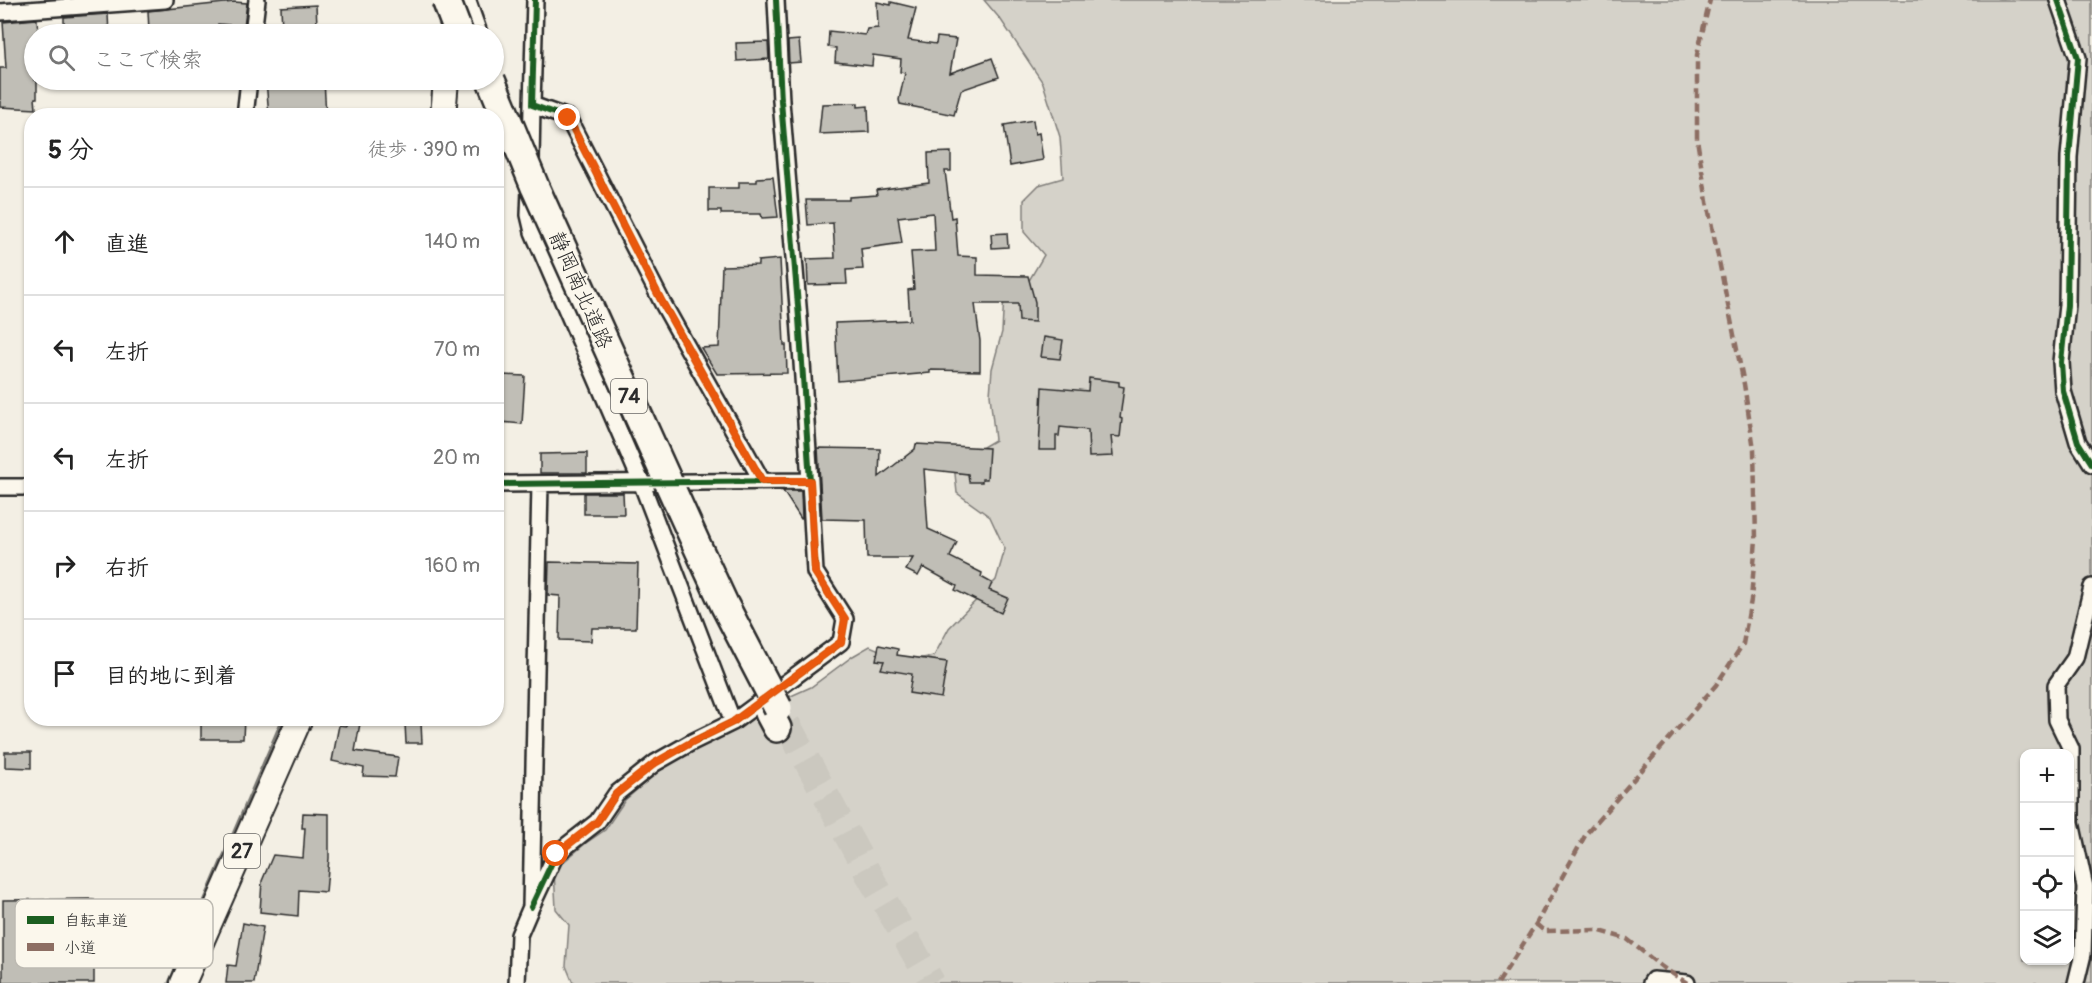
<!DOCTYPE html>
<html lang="ja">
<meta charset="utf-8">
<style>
:root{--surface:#fff;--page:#f2f2f2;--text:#222;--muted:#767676;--line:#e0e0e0}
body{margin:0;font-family:Pangolin,"Klee One",sans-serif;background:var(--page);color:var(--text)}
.controls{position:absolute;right:18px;bottom:18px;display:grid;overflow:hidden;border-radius:12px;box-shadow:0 2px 4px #0004}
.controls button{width:54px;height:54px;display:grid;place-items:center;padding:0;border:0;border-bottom:2px solid var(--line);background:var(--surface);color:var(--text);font:30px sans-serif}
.stop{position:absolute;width:18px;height:18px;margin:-14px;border:4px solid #ea580c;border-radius:50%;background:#fff}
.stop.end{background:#ea580c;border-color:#fff;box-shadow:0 2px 6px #0008}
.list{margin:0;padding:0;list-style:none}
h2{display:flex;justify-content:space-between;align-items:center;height:78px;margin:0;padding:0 24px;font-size:26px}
h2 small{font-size:20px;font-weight:400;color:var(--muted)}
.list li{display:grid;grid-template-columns:39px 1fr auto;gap:18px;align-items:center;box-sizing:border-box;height:108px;padding:0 24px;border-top:2px solid var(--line)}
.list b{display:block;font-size:22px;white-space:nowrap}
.list em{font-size:20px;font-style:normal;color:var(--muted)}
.icon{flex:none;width:33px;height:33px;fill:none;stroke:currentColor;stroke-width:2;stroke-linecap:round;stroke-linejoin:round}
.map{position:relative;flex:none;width:2092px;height:983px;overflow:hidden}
.search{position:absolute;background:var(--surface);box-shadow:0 2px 4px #0004;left:24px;top:24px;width:480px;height:66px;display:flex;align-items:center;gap:15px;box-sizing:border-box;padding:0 21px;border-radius:33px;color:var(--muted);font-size:22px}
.panel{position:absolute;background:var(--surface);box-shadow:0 2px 4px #0004;left:24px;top:108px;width:480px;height:618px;border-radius:24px}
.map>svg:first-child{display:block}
</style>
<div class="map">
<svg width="2092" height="983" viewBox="0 0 2092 983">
<rect width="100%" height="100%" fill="#f3efe4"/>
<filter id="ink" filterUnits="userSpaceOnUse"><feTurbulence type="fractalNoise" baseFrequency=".0167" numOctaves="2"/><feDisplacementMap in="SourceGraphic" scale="12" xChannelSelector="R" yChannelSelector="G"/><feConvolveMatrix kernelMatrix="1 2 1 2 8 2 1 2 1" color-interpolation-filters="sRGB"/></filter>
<g filter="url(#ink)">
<path fill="#d5d2c9" stroke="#807e7a" stroke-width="1.5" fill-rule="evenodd" d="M 984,0 L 2092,0 L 2092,983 L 573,983 L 566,966 L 569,925 L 556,909 L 554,870 L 586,843 L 605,830 L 625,800 L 659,771 L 723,733 L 744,724 L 755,712 L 811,687 L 853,656 L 870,646 L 905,661 L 934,656 L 949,628 L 996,580 L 1005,549 L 990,517 L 957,493 L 954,464 L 995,440 L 990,395 L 992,369 L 1002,332 L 1004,295 L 1027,284 L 1044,255 L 1024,232 L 1024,200 L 1039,185 L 1063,178 L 1060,137 L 1043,83 L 1001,20 ZM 2024,754 L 2070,754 L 2070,960 L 2024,960 Z"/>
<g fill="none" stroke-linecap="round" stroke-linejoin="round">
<path stroke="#787772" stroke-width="5" d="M 170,983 L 284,718"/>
</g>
<path fill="#c0beb6" stroke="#2b2b2b" stroke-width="1.5" d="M 234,2 L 247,3 L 244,26 L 218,24 L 219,34 L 176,34 L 176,29 L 149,31 L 148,11 Z
M 877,2 L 891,5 L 891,2 L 916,8 L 908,40 L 936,44 L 937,37 L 956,39 L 950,73 L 992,58 L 999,77 L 961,90 L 954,115 L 900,104 L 899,100 L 905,73 L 900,72 L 901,59 L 873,55 L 872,66 L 835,62 L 836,48 L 828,47 L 829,31 L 865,35 L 867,29 L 878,28 Z
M 316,5 L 317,25 L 306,25 L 306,28 L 282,29 L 281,7 Z
M 108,14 L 109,34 L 64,34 L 64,17 Z
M 37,19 L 38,34 L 34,34 L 34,80 L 37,80 L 37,98 L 35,98 L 36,109 L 0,107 L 0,68 L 6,68 L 3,22 Z
M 799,40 L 801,62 L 789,63 L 788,41 Z
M 768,42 L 769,59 L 737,61 L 736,43 Z
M 266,80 L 324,80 L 326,116 L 269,116 Z
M 858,103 L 858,107 L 868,106 L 869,132 L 819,134 L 822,104 Z
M 1033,120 L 1035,134 L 1039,133 L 1043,160 L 1010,166 L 1004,125 Z
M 951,152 L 951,171 L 945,171 L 951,218 L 955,217 L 958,256 L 977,257 L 977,275 L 1028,276 L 1035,302 L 1035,322 L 1019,321 L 1018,304 L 975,304 L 980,341 L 980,371 L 930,370 L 930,373 L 838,381 L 835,323 L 910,320 L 908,290 L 914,289 L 911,252 L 935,251 L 933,213 L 898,217 L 902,243 L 861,249 L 863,269 L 846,270 L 847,284 L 808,285 L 807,259 L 835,258 L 833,223 L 808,225 L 806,200 L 849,200 L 849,197 L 877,195 L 876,190 L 929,183 L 928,153 Z
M 773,177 L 778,217 L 762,218 L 761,214 L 721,214 L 721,211 L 709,211 L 709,188 L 739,188 L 739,182 L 757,182 L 757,178 Z
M 1007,233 L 1008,247 L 992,248 L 991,234 Z
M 780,259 L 784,345 L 786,345 L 787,373 L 717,374 L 701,348 L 719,347 L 722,266 L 758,265 L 758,261 Z
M 1044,337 L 1063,340 L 1060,359 L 1041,357 Z
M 503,375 L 525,376 L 522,424 L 500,422 Z
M 1089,378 L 1119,382 L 1119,386 L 1124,387 L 1120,418 L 1122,419 L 1120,437 L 1111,436 L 1113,456 L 1089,457 L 1088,430 L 1060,427 L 1059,436 L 1056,436 L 1056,450 L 1039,450 L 1042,387 L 1088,391 Z
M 916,444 L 989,448 L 987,479 L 982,479 L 982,482 L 969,482 L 968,474 L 924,469 L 928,529 L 957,542 L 950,557 L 982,573 L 981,577 L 992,583 L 989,590 L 1008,598 L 1001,613 L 955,590 L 957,586 L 923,567 L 918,576 L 906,570 L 913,558 L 867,558 L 866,520 L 822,519 L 818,448 L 880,449 L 879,477 L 915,449 Z
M 587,453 L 587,473 L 540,473 L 540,454 Z
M 783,491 L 801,491 L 802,519 L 801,519 Z
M 584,493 L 623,493 L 624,514 L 584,514 Z
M 549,562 L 638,564 L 636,628 L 592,628 L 591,641 L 559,640 L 560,596 L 548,595 Z
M 879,645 L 898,649 L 897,655 L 947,662 L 941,698 L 909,693 L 912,674 L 881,669 L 884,661 L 876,660 Z
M 201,718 L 244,718 L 243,739 L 201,739 Z
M 347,718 L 361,718 L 355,751 L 398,757 L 395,777 L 363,776 L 364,768 L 332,761 L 339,725 L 346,726 Z
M 405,723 L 421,723 L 422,743 L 406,743 Z
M 5,752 L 31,752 L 31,768 L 5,767 Z
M 303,813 L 329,814 L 329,858 L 326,892 L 299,890 L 298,916 L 260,912 L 262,881 L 273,855 L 303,858 L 305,828 L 302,828 Z
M 94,899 L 94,983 L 3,983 L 3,900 Z
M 243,923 L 263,927 L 254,983 L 226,983 L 228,965 L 236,966 Z"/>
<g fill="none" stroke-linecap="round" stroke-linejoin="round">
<path stroke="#cbc8bf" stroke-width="27" stroke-dasharray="27 14" stroke-linecap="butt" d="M 787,724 L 869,875 L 932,983"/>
<g stroke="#2b2b2b" stroke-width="20">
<path id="street" d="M 535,0 L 532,105 L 568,118 L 662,302 L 762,481
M 2058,0 L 2078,58 L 2069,157 L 2067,305 L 2061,362 L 2063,391 L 2078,442 L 2092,464
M 0,12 L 165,0
M 253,34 L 257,0
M 245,116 L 249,80
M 531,161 L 532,105
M 530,188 L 529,215 L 533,232 L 641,482 L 733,722
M 496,484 L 810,481 L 799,318 L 781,101 L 776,0
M 0,487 L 32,487
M 531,907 L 556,854 L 597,822 L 616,794 L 655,763 L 692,742 L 733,722 L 841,642 L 845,619 L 815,572 L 810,481
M 517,983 L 519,935 L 531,907 L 540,484
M 1651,983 L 1653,980 L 1687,983
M 2076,983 L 2083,954 L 2085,887 L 2071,822 L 2071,749 L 2057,720 L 2056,685 L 2075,658 L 2092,587"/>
</g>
<g stroke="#2b2b2b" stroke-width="28">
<path id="primary" d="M 443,116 L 446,80
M 183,983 L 300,718"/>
</g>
<g stroke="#2b2b2b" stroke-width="32">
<path id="highway" d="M 461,0 L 473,34
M 769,713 L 777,728"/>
</g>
<use href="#street" stroke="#fbf7ec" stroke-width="15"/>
<use href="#primary" stroke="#fbf7ec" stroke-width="24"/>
<use href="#highway" stroke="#fbf7ec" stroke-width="27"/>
<g stroke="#2b2b2b" stroke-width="32" stroke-linecap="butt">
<path id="highway-bridge" d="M 446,0 L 459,34
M 491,80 L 535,187 L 699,550 L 725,606 L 778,708"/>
</g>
<use href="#highway-bridge" stroke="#fbf7ec" stroke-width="27"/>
<path stroke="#8d6e63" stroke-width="4.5" stroke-dasharray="9 4.5" stroke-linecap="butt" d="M 1536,924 L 1544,931 L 1597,930 L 1627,939 L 1662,967 L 1687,983
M 1498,983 L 1536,924 L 1586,834 L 1716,685 L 1743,644 L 1751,600 L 1756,539 L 1754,449 L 1744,384 L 1707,202 L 1697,139 L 1697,55 L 1710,0"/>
<g stroke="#fbf7ec" stroke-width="10">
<path id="cycleway" d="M 535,0 L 532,105 L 568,118 L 662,302 L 762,481
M 2058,0 L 2078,58 L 2069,157 L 2067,305 L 2061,362 L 2063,391 L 2078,442 L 2092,464
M 496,484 L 810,481 L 799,318 L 781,101 L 776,0
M 531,907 L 556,854 L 597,822 L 616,794 L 655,763 L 692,742 L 733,722 L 841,642 L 845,619 L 815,572 L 810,481"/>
</g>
<use href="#cycleway" stroke="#1b5e20" stroke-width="6"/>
</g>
</g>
<g fill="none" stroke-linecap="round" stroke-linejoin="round" filter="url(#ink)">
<path stroke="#ea580c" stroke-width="8" d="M 556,854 L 597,822 L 616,794 L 655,763 L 692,742 L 733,722 L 841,642 L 845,619 L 815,572 L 810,481 L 762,481 L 662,302 L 568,118"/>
</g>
<g text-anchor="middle" stroke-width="4.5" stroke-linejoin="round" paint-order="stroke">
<g fill="#fbf7ec" stroke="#696865" stroke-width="1.5">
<rect x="611" y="379" width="36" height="34" rx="4.5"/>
<rect x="224" y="834" width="36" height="34" rx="4.5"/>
</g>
<g font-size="20" font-weight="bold" fill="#2b2b2b">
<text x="629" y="403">74</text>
<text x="242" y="858">27</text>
</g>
<g font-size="21" fill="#2b2b2b" stroke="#fbf7ec">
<text transform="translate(581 290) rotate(66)" y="7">静岡南北道路</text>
</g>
</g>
<rect x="15" y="899" width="198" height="69" rx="9" fill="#fbf7ec" stroke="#bdbab2" stroke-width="1.5"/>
<rect x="27" y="916" width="27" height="8" fill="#1b5e20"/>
<rect x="27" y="943" width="27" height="8" fill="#8d6e63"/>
<g font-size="16" fill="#2b2b2b">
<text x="64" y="926">自転車道</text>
<text x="64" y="953">小道</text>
</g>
</svg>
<div class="controls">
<button>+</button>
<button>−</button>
<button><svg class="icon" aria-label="locate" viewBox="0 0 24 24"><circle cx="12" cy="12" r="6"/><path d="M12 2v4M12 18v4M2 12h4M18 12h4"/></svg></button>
<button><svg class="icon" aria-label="layers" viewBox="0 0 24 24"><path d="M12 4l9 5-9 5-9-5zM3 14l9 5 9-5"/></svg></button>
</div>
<div class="stop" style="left:556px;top:854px"></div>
<div class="stop end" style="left:568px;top:118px"></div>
<div class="search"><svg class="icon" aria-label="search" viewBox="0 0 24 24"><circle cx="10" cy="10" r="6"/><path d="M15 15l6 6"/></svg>ここで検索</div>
<section class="panel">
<h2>5 分<small>徒歩 · 390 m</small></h2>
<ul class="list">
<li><svg class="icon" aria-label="ahead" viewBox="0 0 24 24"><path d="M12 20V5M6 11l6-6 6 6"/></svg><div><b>直進</b></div><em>140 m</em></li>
<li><svg class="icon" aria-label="left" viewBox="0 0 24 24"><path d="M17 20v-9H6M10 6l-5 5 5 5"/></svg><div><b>左折</b></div><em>70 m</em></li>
<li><svg class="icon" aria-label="left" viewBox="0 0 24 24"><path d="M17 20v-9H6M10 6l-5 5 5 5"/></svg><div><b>左折</b></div><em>20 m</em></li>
<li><svg class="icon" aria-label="right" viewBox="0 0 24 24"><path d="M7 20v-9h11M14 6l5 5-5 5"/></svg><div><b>右折</b></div><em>160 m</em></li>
<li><svg class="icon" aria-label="arrive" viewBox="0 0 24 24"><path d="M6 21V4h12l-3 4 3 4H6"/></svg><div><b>目的地に到着</b></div></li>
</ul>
</section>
</div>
